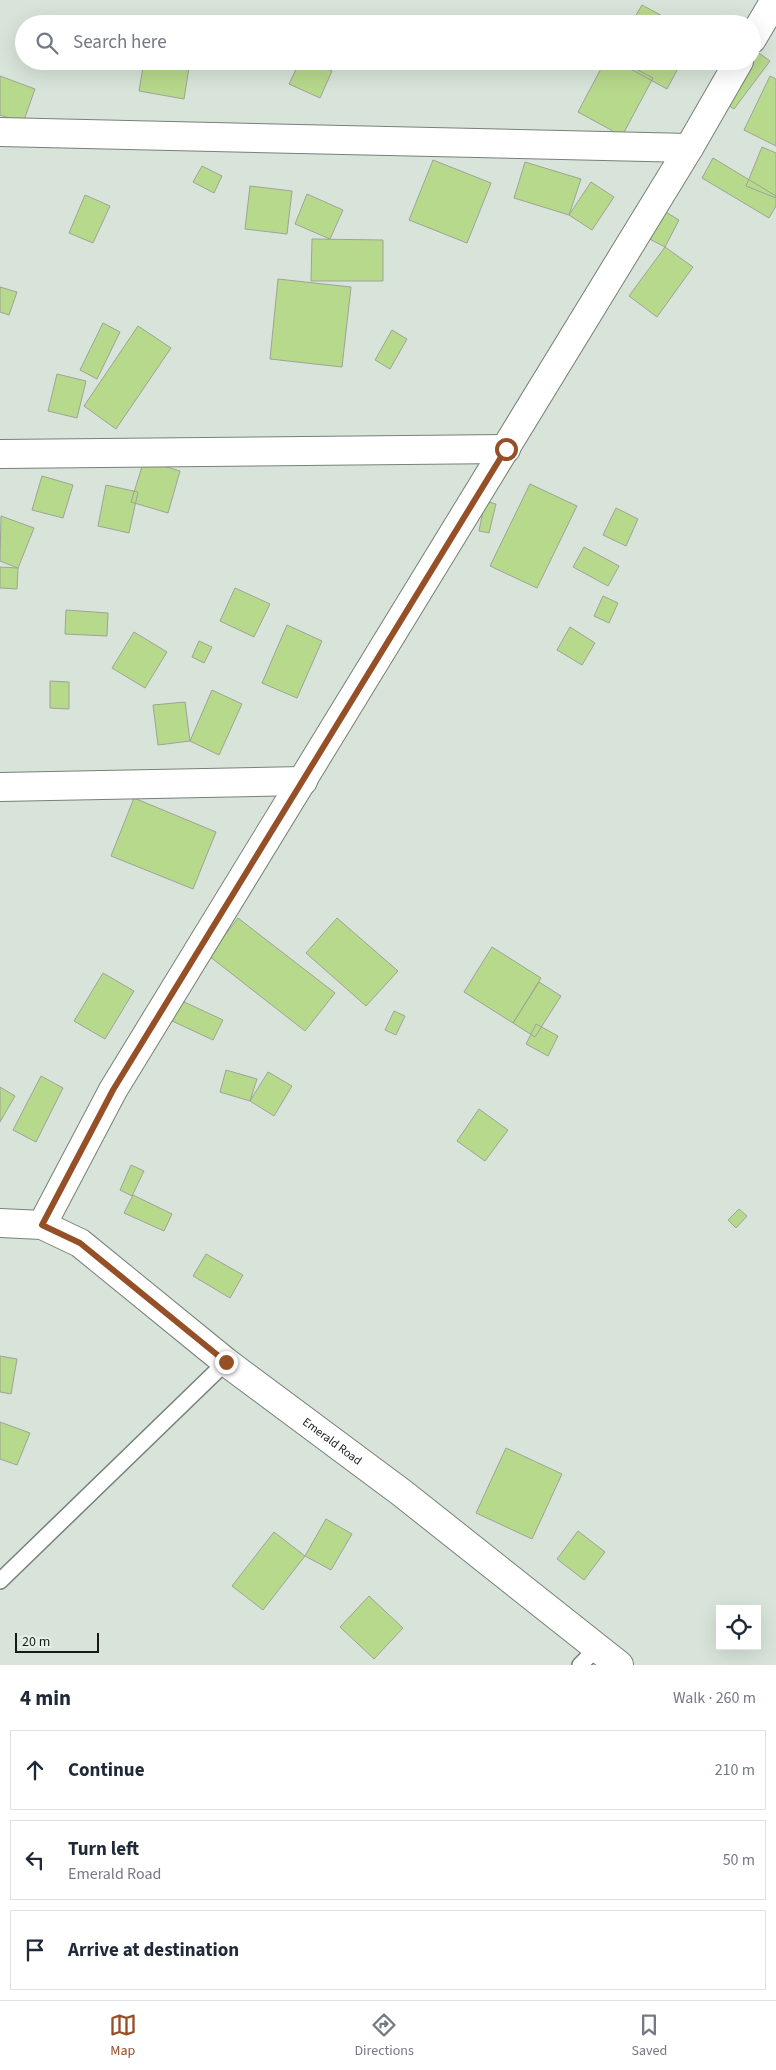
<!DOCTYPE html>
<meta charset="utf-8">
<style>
:root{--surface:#fff;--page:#f6f6f7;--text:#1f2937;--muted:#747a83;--line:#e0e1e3;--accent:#965027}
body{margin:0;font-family:"Source Sans 3",sans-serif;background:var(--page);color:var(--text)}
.controls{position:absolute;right:15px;bottom:15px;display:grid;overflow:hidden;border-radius:0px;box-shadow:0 5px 20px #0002}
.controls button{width:45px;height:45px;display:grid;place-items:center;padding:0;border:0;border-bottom:1px solid var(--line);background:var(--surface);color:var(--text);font:25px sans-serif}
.scale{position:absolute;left:15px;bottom:12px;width:84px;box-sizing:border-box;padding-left:5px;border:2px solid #151a16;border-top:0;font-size:14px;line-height:18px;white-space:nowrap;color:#151a16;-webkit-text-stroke:4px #e5f1e6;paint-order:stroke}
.stop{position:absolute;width:15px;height:15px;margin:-11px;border:4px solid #965027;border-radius:50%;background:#fff}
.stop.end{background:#965027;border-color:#fff;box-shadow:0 1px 5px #0008}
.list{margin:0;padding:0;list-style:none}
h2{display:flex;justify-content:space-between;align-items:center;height:65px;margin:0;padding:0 20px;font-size:21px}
h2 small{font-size:16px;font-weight:400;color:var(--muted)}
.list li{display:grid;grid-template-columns:32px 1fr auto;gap:15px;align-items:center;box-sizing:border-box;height:80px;margin:0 10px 10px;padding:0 10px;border:1px solid var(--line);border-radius:0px}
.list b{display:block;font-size:19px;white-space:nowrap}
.list p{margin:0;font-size:16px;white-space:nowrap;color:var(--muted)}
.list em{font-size:16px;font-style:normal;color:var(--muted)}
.icon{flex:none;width:28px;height:28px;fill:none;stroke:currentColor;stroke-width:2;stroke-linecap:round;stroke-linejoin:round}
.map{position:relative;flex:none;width:776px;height:1665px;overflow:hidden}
.search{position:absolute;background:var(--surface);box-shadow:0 5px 20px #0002;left:15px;right:15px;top:15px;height:55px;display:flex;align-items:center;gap:12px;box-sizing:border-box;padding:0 18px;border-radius:28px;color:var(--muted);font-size:19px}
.sheet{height:335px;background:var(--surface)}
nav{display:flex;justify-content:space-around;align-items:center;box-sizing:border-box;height:70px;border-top:1px solid var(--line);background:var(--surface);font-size:14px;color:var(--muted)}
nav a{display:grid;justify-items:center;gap:2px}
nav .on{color:var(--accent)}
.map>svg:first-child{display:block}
</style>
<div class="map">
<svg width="776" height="1665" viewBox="0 0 776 1665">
<rect width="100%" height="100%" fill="#d8e4d9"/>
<path fill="#b7d98c" stroke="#9da497" d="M 642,5 L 677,24 L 631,24 Z
M 42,20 L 84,23 L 84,24 L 42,24 Z
M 756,51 L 770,61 L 734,109 L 721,100 L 752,61 L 752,57 Z
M 144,61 L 190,61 L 184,99 L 139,91 Z
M 300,61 L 311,61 L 332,71 L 320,98 L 289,84 Z
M 605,61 L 621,61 L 653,78 L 622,136 L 578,112 Z
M 616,61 L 682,61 L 667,89 Z
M 0,76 L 35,89 L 23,123 L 0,115 Z
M 770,76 L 776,79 L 776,146 L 744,130 Z
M 762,147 L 776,153 L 776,198 L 746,186 Z
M 713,158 L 776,196 L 776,206 L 769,218 L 702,178 Z
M 433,160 L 491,183 L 467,243 L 409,220 Z
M 525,162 L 581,179 L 569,215 L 514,198 Z
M 202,166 L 222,176 L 214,193 L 193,182 Z
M 591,182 L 614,197 L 592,230 L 569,215 Z
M 250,186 L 292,191 L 287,234 L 245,229 Z
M 307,194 L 343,210 L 330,239 L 295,224 Z
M 85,195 L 110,206 L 93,243 L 69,233 Z
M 659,208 L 679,220 L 665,247 L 644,236 Z
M 312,239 L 383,240 L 383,281 L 311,281 Z
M 665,247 L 693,267 L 657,317 L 629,296 Z
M 278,279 L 351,287 L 342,367 L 270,359 Z
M 0,287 L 17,292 L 9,315 L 0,312 Z
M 103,323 L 120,332 L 97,379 L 80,370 Z
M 138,326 L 171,348 L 116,429 L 84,406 Z
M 392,330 L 407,339 L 390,369 L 375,360 Z
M 57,374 L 86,381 L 77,418 L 48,411 Z
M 144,460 L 180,471 L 168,513 L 131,502 Z
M 42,476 L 73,485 L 63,518 L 32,510 Z
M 530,484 L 577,506 L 537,588 L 490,566 Z
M 106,485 L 138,492 L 129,533 L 98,526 Z
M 485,501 L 496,504 L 489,533 L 479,531 Z
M 616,508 L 638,519 L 626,546 L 603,535 Z
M 1,516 L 34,528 L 18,568 L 0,561 Z
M 584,547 L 619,566 L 608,586 L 573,567 Z
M 0,567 L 18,568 L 17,589 L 0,588 Z
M 235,588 L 270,604 L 254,637 L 220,621 Z
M 603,596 L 618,603 L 609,623 L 594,616 Z
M 66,610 L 108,613 L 107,636 L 65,634 Z
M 287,625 L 322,641 L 297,698 L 262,683 Z
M 570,627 L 595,643 L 582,665 L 557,650 Z
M 134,632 L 167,652 L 145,688 L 112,668 Z
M 199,641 L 212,647 L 204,663 L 192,657 Z
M 50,681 L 69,682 L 69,709 L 50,708 Z
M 212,690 L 242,704 L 219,755 L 190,741 Z
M 185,702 L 190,741 L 158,745 L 153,705 Z
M 134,798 L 216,832 L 193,889 L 111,856 Z
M 238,918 L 335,993 L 305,1031 L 209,956 Z
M 337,918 L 398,971 L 366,1006 L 306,953 Z
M 492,947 L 541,978 L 513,1023 L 464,992 Z
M 103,973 L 134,991 L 105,1039 L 74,1021 Z
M 539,982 L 561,996 L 535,1037 L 513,1023 Z
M 180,1000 L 223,1020 L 213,1040 L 170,1020 Z
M 394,1011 L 405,1016 L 396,1035 L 385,1030 Z
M 536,1024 L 558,1036 L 548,1056 L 526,1044 Z
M 226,1070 L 257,1079 L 250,1101 L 220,1092 Z
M 268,1072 L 292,1086 L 274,1116 L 250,1101 Z
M 41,1076 L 63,1088 L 36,1142 L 13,1130 Z
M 0,1087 L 15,1096 L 0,1122 Z
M 479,1109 L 508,1130 L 485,1161 L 457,1141 Z
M 131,1165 L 144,1171 L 132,1196 L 120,1190 Z
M 133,1195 L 172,1214 L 164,1231 L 124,1213 Z
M 739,1209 L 747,1216 L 736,1228 L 728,1220 Z
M 206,1254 L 243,1275 L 230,1298 L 193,1276 Z
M 0,1356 L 17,1359 L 11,1394 L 0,1392 Z
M 0,1422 L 30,1433 L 17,1465 L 0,1459 Z
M 506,1448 L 562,1474 L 532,1539 L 476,1513 Z
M 326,1519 L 352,1534 L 331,1570 L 305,1556 Z
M 578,1531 L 605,1552 L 584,1580 L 557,1559 Z
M 274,1532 L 305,1556 L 263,1610 L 232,1586 Z
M 369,1596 L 403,1628 L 374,1659 L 340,1627 Z"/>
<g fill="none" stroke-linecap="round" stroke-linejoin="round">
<g stroke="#768177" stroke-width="18">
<path id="service" d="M 0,1581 L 226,1362
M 580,1665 L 597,1648"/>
</g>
<g stroke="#768177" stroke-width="30">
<g id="minor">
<path d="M 752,39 L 775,0"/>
<path d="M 0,132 L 689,148"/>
<path d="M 0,454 L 506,449"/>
<path d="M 0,787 L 303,781"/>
<path id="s1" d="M 0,1223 L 42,1225 L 80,1243 L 226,1362 L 402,1493 L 619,1665"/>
<path d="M 42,1225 L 113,1090 L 689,148 L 739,61"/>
</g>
</g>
<use href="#service" stroke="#fff" stroke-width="15"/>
<use href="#minor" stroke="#fff" stroke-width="28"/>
</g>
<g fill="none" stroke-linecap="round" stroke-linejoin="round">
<path stroke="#965027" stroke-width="6" d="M 226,1362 L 80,1243 L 42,1225 L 113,1090 L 506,449"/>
</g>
<g text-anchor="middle" stroke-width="4.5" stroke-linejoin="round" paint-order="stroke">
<g font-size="12" fill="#151a16" stroke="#e5f1e6">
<text dy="4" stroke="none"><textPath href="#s1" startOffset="405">Emerald Road</textPath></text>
</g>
</g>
</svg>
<div class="controls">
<button><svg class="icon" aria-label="locate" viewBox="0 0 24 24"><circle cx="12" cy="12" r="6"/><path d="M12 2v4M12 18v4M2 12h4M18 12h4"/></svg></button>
</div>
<div class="scale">20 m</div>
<div class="stop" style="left:506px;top:449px"></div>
<div class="stop end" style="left:226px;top:1362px"></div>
<div class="search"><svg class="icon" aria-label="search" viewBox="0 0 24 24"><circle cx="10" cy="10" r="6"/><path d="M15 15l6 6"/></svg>Search here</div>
</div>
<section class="sheet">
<h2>4 min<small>Walk · 260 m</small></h2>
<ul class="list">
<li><svg class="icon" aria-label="ahead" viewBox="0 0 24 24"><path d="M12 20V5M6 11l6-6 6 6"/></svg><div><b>Continue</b></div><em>210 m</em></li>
<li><svg class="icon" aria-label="left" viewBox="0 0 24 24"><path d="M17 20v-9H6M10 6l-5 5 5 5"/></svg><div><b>Turn left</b><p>Emerald Road</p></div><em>50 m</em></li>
<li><svg class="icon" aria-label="arrive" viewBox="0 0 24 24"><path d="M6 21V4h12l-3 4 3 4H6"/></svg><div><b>Arrive at destination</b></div></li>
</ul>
</section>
<nav>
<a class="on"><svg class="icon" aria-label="map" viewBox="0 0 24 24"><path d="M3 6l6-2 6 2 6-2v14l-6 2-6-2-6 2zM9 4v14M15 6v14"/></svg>Map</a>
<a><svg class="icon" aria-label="directions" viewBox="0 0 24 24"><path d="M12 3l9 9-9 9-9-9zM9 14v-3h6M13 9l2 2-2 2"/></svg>Directions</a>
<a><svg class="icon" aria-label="saved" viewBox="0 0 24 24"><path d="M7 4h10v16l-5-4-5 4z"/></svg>Saved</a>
</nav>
